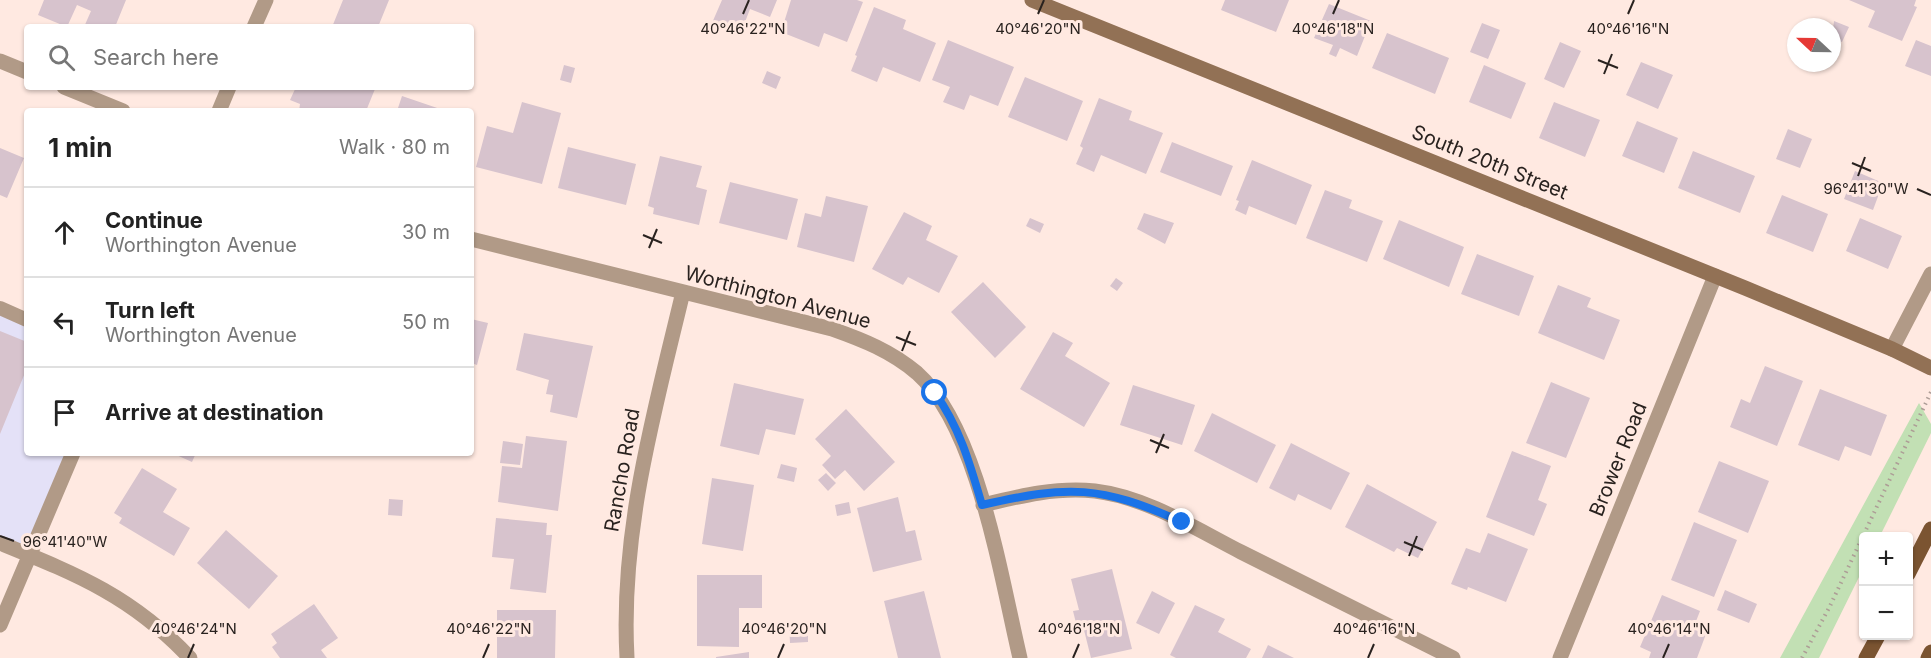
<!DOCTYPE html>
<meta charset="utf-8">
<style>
:root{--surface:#fff;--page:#f6f6f6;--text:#222;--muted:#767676;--line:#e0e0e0}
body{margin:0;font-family:Inter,sans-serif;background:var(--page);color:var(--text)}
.controls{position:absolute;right:18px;bottom:18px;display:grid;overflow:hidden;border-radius:6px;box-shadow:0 2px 4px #0004}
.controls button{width:54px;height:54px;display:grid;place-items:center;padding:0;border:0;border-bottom:2px solid var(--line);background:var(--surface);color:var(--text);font:30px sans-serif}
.compass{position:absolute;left:1787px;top:18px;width:54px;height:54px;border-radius:50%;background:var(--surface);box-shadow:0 2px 4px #0004;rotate:292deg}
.stop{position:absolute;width:18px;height:18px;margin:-14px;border:4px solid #1a73e8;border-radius:50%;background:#fff}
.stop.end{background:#1a73e8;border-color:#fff;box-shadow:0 2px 6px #0008}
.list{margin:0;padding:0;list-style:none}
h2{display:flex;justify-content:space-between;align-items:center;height:78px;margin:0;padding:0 24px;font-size:26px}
h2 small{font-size:20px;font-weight:400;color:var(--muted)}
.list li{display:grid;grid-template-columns:39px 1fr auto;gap:18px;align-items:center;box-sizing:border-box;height:90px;padding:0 24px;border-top:2px solid var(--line)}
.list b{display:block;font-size:22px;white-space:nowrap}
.list p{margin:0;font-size:20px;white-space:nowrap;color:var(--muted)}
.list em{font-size:20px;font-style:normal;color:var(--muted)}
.icon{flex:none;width:33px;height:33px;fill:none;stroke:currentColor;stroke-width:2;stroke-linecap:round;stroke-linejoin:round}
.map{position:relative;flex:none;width:1931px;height:658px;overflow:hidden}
.search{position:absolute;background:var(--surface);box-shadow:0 2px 4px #0004;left:24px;top:24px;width:450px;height:66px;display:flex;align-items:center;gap:15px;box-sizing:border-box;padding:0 21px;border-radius:6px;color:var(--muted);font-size:22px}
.panel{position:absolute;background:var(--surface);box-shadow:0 2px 4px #0004;left:24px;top:108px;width:450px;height:348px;border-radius:6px}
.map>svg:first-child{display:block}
</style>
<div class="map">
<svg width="1931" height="658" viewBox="0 0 1931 658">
<rect width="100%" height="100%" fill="#ffe9e1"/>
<path fill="#e4e1f7" d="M 0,308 L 27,320 L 27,453 L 73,453 L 29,555 L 0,543 Z"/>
<path fill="#c2e0b4" d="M 1919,403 L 1931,424 L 1931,433 L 1880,536 L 1864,536 L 1863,569 L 1819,658 L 1780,658 Z"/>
<path fill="#d7c3cd" d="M 44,0 L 126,0 L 115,27 L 84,27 L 91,11 L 77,5 L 67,27 L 38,15 Z
M 343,0 L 389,0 L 378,27 L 332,27 Z
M 722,0 L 777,0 L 770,17 L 750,9 L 740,35 L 712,23 Z
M 791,0 L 857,0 L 863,2 L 847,42 L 824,33 L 819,47 L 781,32 Z
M 1225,0 L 1289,0 L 1276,32 L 1221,10 Z
M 1849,0 L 1916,0 L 1914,6 L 1917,7 L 1902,41 L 1868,27 L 1875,11 Z
M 1329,4 L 1371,21 L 1357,56 L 1340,48 L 1336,57 L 1329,54 L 1333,45 L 1314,38 Z
M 874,7 L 906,20 L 903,29 L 936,43 L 920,82 L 883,67 L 877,82 L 851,71 L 857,56 L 855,55 Z
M 1834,21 L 1849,27 L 1842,42 L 1832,38 Z
M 1482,23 L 1500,30 L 1488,59 L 1470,52 Z
M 1387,33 L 1449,58 L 1435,94 L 1372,68 Z
M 948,40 L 1014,67 L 998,106 L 970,95 L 964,110 L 943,102 L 950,87 L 932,80 Z
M 1916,40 L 1931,46 L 1931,76 L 1905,66 Z
M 1560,42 L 1581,51 L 1564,88 L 1544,79 Z
M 1641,62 L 1673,75 L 1658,109 L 1626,95 Z
M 564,65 L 575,68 L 571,83 L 560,80 Z
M 1484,65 L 1526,83 L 1511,119 L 1469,102 Z
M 767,71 L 781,77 L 776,89 L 762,83 Z
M 1025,77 L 1083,101 L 1067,141 L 1008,117 Z
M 296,87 L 370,87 L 375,89 L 366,111 L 299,111 L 300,104 L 290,100 Z
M 402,96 L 446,111 L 397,111 Z
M 1099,98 L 1132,111 L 1129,120 L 1163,133 L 1146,174 L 1101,155 L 1094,172 L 1076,164 L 1083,148 L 1080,146 Z
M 522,102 L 561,113 L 542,184 L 476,167 L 487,126 L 513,133 Z
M 1554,102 L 1600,120 L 1585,157 L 1539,138 Z
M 1637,121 L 1678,138 L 1664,173 L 1622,156 Z
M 1788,129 L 1812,139 L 1800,168 L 1776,159 Z
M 1172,142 L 1233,166 L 1221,196 L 1160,172 Z
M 568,147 L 636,164 L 626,205 L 558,188 Z
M 0,148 L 24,158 L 7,198 L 0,195 Z
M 1693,151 L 1755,176 L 1740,213 L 1678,188 Z
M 660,156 L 702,166 L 696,187 L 707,190 L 699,225 L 653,214 L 654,208 L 648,206 Z
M 1252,160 L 1312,185 L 1296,225 L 1249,206 L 1246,215 L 1235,210 L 1239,201 L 1236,200 Z
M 1855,171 L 1883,183 L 1873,210 L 1844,199 Z
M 730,182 L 798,199 L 787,240 L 719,223 Z
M 1325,190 L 1352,200 L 1349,208 L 1383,221 L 1367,262 L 1306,238 Z
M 1782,195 L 1828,214 L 1813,252 L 1766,233 Z
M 826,196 L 868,206 L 854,262 L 797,247 L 805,213 L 821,217 Z
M 904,212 L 932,226 L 926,240 L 958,256 L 939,293 L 908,277 L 903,285 L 872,269 Z
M 1144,213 L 1174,223 L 1165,244 L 1137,229 Z
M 1030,218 L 1044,224 L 1040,233 L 1026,226 Z
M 1860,218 L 1902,236 L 1888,269 L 1846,251 Z
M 1399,220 L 1464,247 L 1449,287 L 1383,259 Z
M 1477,254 L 1534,276 L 1519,316 L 1461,294 Z
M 1116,278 L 1123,283 L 1117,291 L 1110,286 Z
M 983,282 L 1026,327 L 995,358 L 951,312 Z
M 1558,285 L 1591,298 L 1587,307 L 1620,320 L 1604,360 L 1538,333 Z
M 471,319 L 488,323 L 477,365 L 471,363 Z
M 0,331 L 27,342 L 27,368 L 0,434 Z
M 1053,332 L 1073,343 L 1065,356 L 1110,383 L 1084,427 L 1020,389 Z
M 524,333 L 593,346 L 577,418 L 550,412 L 553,395 L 546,394 L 549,380 L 516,370 Z
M 1765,366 L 1803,381 L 1777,446 L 1730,427 L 1741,399 L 1750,403 Z
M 1551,382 L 1590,398 L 1566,458 L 1526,443 Z
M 734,383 L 804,399 L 795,435 L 766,429 L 759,455 L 720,446 Z
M 1133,385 L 1195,405 L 1182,445 L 1120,425 Z
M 1820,389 L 1887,415 L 1871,456 L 1845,446 L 1839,461 L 1798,445 Z
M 846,409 L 895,462 L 864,491 L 845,470 L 835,479 L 822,465 L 831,456 L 815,439 Z
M 1212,413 L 1276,445 L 1257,483 L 1194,451 Z
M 526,436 L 567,441 L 558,511 L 498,502 L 502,466 L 522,468 Z
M 503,441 L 523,444 L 520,465 L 500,463 Z
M 1291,443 L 1350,473 L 1331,510 L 1298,494 L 1295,501 L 1269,488 Z
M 1512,451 L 1551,466 L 1538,500 L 1547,504 L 1534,536 L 1486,517 Z
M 172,453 L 196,453 L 192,462 Z
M 1719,461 L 1769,481 L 1748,533 L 1698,512 Z
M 781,464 L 797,468 L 794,482 L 777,478 Z
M 142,468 L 177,489 L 163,512 L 190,528 L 174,556 L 119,523 L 122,518 L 114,513 Z
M 826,473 L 836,483 L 828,491 L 818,480 Z
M 712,478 L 754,485 L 743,551 L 702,544 Z
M 1367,484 L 1437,522 L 1418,558 L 1397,548 L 1394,552 L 1345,527 Z
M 898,497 L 906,532 L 915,530 L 922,560 L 873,572 L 857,508 Z
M 389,499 L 403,500 L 402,516 L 388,515 Z
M 849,502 L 851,513 L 837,516 L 835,505 Z
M 496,518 L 547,523 L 546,535 L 552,535 L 546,593 L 510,589 L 514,559 L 492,557 Z
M 1694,522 L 1737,540 L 1714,597 L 1671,580 Z
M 226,530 L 278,576 L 249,609 L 197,563 Z
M 1488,533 L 1528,549 L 1506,602 L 1468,587 L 1467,590 L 1451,584 L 1466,548 L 1480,553 Z
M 1112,569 L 1132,649 L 1091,658 L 1084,630 L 1078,631 L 1073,611 L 1079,610 L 1071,579 Z
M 697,575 L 762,575 L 762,608 L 739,608 L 739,647 L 697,646 Z
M 1725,590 L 1757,604 L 1749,623 L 1717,610 Z
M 924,591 L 941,658 L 898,658 L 884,601 Z
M 1152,591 L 1175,603 L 1159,634 L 1136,623 Z
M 1662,595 L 1700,611 L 1693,629 L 1706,634 L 1697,658 L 1649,658 L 1651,652 L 1640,647 Z
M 314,604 L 338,638 L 321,650 L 327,658 L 280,658 L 272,647 L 277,643 L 271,634 Z
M 1195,605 L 1225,619 L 1218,632 L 1251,649 L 1246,658 L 1176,658 L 1170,655 Z
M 497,610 L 556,610 L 555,658 L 497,658 Z
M 808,622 L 808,642 L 790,643 L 789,623 Z
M 1268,645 L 1294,658 L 1262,658 Z
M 749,652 L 749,658 L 716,658 L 716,657 Z"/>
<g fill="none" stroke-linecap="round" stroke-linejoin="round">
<path stroke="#ad9d96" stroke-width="4" stroke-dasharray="1.5 4.5" stroke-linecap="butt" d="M 1802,658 L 1830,606 L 1931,392"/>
<path stroke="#b19a87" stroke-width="14" d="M 0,308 L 27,320"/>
<path stroke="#b19a87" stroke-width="15" d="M 254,27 L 266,0
M 0,61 L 27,72
M 64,87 L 123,111
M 219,111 L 229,87
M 471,239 L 832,329 C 863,340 891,351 917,373 C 978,427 1001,578 1020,658
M 1892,349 L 1931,274
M 983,505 C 1020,496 1056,487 1095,491 C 1146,497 1196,529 1241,552 C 1312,587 1382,623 1453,658
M 0,543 C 76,574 132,596 190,658
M 0,625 L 73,453
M 627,658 C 620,532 654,413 683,292
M 1560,658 L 1715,276"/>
<path stroke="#927155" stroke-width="15" d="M 1032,0 L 1745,288 L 1892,349 L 1931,368"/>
<path stroke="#7b5431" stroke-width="15" d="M 1908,574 L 1931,529
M 1866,658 L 1878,636
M 1928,658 L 1931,652"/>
</g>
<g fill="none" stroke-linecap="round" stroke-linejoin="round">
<path stroke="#1a73e8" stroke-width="8" d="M 935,393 C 960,428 970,464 982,505 C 1070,485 1099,485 1182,522"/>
</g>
<path fill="none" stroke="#29221f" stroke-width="2" d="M 743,14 L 749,0M 1038,14 L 1044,0M 1333,14 L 1339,0M 1628,14 L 1634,0M 1598,60 L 1618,68M 1604,74 L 1612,54M 1852,163 L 1871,171M 1858,176 L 1865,157M 1917,189 L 1931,195M 643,235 L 662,243M 649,248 L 657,229M 896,337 L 916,345M 902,351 L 910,331M 1150,440 L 1169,448M 1156,453 L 1164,434M 0,536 L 14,541M 1404,542 L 1423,550M 1409,556 L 1417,536M 188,658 L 194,644M 483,658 L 489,644M 778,658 L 784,644M 1073,658 L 1079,644M 1368,658 L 1374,644M 1663,658 L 1669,644"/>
<g text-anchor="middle" stroke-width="6" stroke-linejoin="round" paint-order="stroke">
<g font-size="20" fill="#29221f" stroke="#ffe9e1">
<text transform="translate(1490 162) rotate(22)" y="7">South 20th Street</text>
<text transform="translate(778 297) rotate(15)" y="7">Worthington Avenue</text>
<text transform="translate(1618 459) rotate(-68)" y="7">Brower Road</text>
<text transform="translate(622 470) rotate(-80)" y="7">Rancho Road</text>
</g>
</g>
<g font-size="15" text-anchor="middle" fill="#29221f" stroke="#ffe9e1" stroke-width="6" stroke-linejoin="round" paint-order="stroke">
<text x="743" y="34">40°46'22"N</text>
<text x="1038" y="34">40°46'20"N</text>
<text x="1333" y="34">40°46'18"N</text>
<text x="1628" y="34">40°46'16"N</text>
<text x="1866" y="194">96°41'30"W</text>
<text x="65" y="547">96°41'40"W</text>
<text x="194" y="634">40°46'24"N</text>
<text x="489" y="634">40°46'22"N</text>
<text x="784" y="634">40°46'20"N</text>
<text x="1079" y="634">40°46'18"N</text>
<text x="1374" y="634">40°46'16"N</text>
<text x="1669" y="634">40°46'14"N</text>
</g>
</svg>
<div class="controls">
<button>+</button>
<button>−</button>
</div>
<svg class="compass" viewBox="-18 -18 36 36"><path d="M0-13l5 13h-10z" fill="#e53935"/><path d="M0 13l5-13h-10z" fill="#767676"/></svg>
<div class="stop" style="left:935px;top:393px"></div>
<div class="stop end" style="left:1182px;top:522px"></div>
<div class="search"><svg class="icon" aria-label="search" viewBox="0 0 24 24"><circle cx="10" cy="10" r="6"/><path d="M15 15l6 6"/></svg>Search here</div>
<section class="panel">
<h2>1 min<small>Walk · 80 m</small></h2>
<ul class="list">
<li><svg class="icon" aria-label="ahead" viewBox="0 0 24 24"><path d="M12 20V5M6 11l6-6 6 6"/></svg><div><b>Continue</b><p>Worthington Avenue</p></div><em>30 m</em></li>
<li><svg class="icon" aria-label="left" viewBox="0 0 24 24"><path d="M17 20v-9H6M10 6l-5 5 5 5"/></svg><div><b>Turn left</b><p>Worthington Avenue</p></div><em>50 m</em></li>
<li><svg class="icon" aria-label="arrive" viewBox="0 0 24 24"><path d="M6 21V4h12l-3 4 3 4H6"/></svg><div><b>Arrive at destination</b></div></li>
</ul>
</section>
</div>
